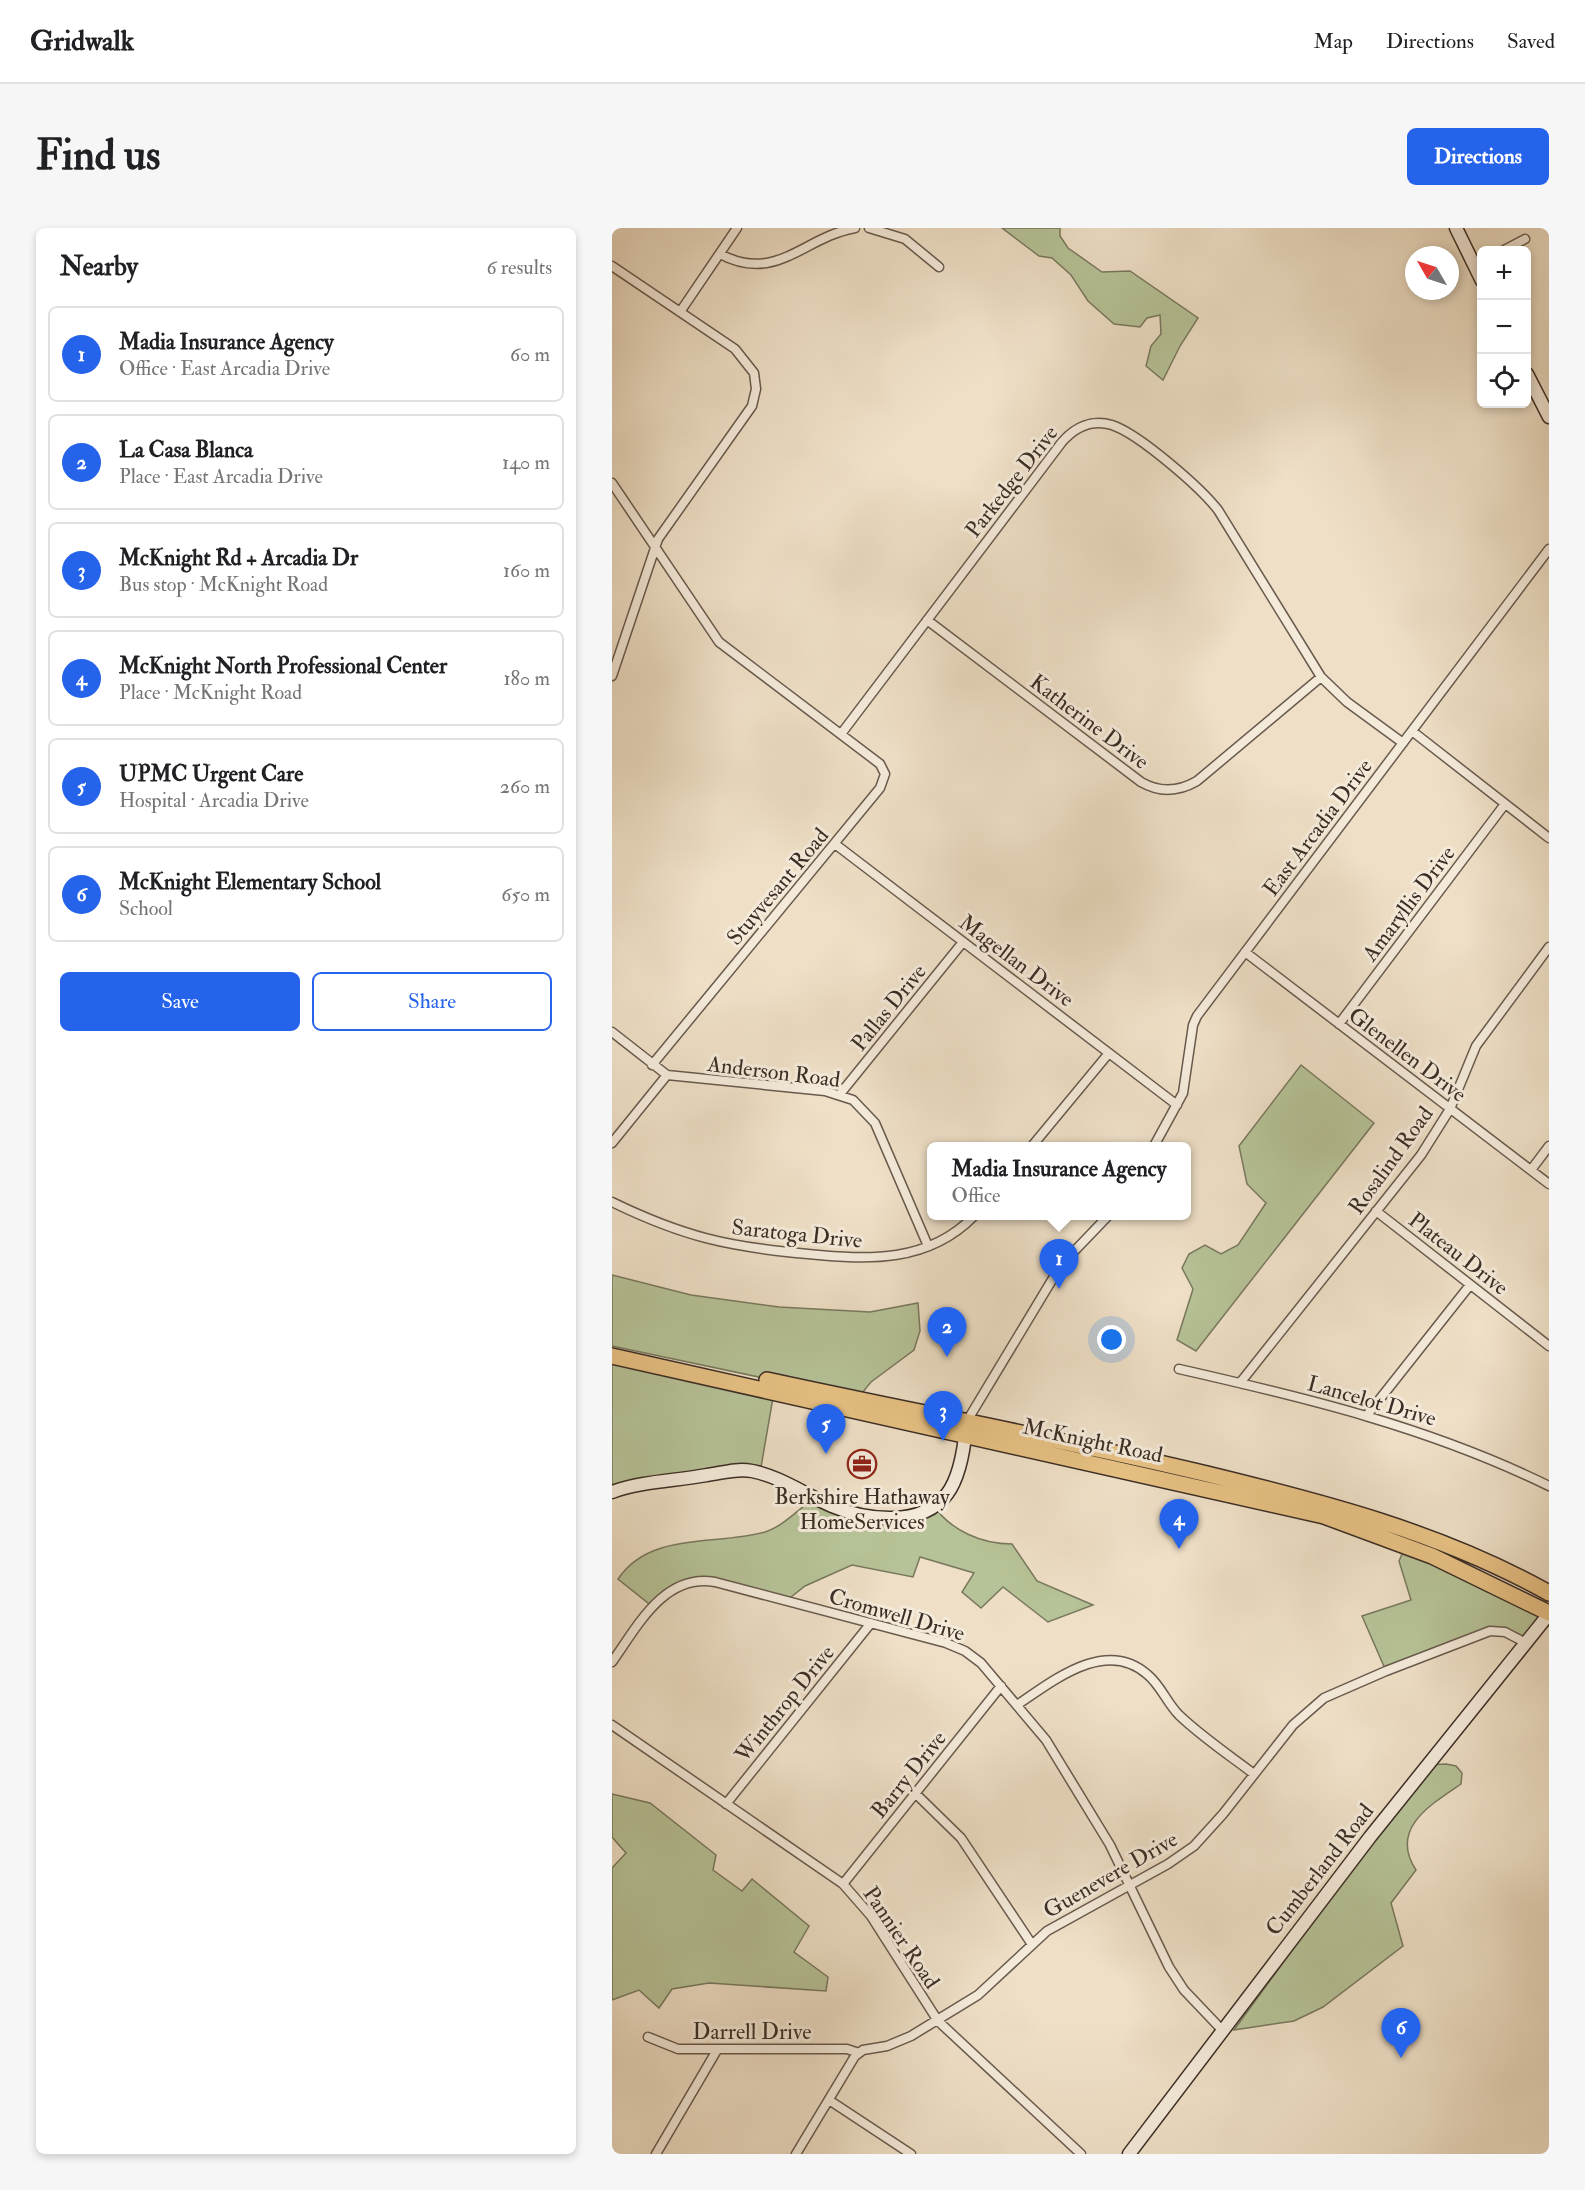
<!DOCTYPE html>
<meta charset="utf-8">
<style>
:root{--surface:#fff;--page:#f6f6f6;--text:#202124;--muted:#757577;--line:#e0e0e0;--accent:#2563eb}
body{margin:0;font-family:"IM FELL Double Pica",serif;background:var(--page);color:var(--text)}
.controls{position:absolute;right:18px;top:18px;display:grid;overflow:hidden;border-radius:9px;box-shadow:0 3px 9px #0003}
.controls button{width:54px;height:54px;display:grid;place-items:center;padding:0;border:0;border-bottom:2px solid var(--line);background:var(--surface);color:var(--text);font:30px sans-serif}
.compass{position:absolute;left:793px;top:18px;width:54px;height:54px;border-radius:50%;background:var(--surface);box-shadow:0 3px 9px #0003;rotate:309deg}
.you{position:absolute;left:500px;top:1112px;width:21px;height:21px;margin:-15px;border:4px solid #fff;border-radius:50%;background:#1a73e8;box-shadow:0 0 0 9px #1a73e833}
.badge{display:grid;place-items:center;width:39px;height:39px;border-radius:50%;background:var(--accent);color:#fff;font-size:20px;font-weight:700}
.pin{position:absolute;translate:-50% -50px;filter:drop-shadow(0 2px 3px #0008)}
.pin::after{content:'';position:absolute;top:32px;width:21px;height:18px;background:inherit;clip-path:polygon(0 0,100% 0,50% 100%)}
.popup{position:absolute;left:315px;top:914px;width:264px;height:78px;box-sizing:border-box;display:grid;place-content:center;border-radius:9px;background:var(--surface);filter:drop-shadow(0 2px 4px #0005);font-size:20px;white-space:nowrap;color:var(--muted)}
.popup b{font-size:22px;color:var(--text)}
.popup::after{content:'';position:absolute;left:50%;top:100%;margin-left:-12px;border:12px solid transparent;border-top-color:var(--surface)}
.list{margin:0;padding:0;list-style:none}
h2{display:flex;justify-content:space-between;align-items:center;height:78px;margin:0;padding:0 24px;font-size:26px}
h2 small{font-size:20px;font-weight:400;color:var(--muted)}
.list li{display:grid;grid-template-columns:39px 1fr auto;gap:18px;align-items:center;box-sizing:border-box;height:96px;margin:0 12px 12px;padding:0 12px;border:2px solid var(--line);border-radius:9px}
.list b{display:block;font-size:22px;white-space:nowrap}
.list p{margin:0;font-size:20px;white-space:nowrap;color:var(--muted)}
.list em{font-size:20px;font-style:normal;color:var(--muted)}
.actions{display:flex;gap:12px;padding:18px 24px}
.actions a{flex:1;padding:14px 0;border:2px solid var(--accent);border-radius:9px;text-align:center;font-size:21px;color:var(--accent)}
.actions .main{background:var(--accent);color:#fff}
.icon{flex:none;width:33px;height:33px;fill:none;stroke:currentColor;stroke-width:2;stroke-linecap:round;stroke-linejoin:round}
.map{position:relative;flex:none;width:937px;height:1926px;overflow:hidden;border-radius:9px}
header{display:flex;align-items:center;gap:36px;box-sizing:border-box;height:84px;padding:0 30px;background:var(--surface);border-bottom:2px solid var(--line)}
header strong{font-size:28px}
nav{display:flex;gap:33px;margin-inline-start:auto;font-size:21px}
.intro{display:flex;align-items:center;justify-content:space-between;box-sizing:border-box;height:144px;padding:0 36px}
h1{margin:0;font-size:42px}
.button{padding:15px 27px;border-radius:9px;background:var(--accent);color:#fff;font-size:21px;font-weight:700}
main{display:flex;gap:36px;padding:0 36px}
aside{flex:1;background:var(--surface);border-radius:9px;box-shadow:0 3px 9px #0003}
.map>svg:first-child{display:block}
</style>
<header>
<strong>Gridwalk</strong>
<nav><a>Map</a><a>Directions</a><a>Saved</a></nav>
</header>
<div class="intro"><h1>Find us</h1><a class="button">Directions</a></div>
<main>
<aside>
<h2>Nearby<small>6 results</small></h2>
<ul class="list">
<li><span class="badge">1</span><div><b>Madia Insurance Agency</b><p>Office · East Arcadia Drive</p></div><em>60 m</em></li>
<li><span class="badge">2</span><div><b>La Casa Blanca</b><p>Place · East Arcadia Drive</p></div><em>140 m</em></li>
<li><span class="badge">3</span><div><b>McKnight Rd + Arcadia Dr</b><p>Bus stop · McKnight Road</p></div><em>160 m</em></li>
<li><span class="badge">4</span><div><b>McKnight North Professional Center</b><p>Place · McKnight Road</p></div><em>180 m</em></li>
<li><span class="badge">5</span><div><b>UPMC Urgent Care</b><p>Hospital · Arcadia Drive</p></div><em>260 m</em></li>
<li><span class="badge">6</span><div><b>McKnight Elementary School</b><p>School</p></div><em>650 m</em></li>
</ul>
<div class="actions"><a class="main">Save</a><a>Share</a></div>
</aside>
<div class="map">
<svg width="937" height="1926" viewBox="0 0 937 1926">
<rect width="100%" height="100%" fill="#eedfc6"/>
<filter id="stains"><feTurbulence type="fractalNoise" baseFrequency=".00333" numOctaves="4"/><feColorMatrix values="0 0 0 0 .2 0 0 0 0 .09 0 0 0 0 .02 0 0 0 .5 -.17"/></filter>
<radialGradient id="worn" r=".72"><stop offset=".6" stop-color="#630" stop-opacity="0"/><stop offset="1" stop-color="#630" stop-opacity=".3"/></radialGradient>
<path fill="#b6c297" stroke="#78785e" stroke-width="1.5" d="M 390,0 L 448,0 L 448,8 L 456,20 L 490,44 L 518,43 L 586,90 L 568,118 L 551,152 L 534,138 L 539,118 L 549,106 L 548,87 L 535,90 L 528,99 L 502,96 L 476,73 L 459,47 L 440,30 L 427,28 Z
M 689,837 L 762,895 L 584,1123 L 565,1112 L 581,1061 L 570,1040 L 577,1026 L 593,1017 L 609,1026 L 626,1017 L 654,975 L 635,956 L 627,918 Z
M 0,1047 L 79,1067 L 167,1079 L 258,1084 L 306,1075 L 308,1103 L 302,1122 L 259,1154 L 246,1170 L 0,1118 Z
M 0,1128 L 162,1164 L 148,1245 L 0,1264 Z
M 202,1270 L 277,1289 L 321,1277 C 339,1303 370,1316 400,1316 L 425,1353 L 481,1377 L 436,1394 L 391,1359 L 369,1380 L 350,1364 L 362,1345 L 308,1329 L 301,1349 L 240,1337 L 193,1358 L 174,1373 L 82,1352 L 41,1379 L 6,1351 C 38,1303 104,1318 153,1304 C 170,1299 188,1280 202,1270 Z
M 794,1317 L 937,1385 L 914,1415 L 888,1403 L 774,1443 L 750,1388 L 799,1372 L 787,1333 Z
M 834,1536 L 844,1538 L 850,1545 L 849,1556 C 818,1577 777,1601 804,1642 L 779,1675 L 791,1718 L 711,1779 L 682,1793 L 622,1802 L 815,1537 Z
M 0,1566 L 38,1575 L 104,1627 L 101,1642 L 130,1663 L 140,1651 L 197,1698 L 182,1724 L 216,1749 L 214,1763 L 97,1755 L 60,1761 L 47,1780 L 27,1762 L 0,1772 L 0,1640 L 14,1625 L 0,1609 Z"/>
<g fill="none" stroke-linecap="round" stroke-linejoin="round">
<g stroke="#685a4d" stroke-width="11">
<path id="street" d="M 257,0 L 293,11 L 327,39
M 892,22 L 913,11
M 108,26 C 164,56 192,9 243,0
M 0,38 L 123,121 L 142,145 L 144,161 L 140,178 L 46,311 L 0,448
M 68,84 L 125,0
M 0,255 L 107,414 L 268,536 L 273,546 L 268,560 L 40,837
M 315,392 L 529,554 C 548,565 566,564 585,553 L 709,449
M 800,503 L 937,610
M 229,506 L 450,214 C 463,199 480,191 500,197 C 527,206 588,259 606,282 L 709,449 L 735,474 L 791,515
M 223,616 L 565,877
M 633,724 L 937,956
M 727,796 L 893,576
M 0,804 L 55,847 L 213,863 L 241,872 L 263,895 L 316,1018
M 228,866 L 351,714
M 0,915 L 55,847
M 420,918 L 497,825
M 542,918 L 571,865 L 581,797 L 585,788 L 937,321
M 919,942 L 937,918
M 0,974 C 72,1009 117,1019 196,1026 C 257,1032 316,1035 362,988
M 764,983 L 937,1118
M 567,1141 C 695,1170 819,1200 937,1258
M 628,1155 L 809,927 L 838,881 L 864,818 L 937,719
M 756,1186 L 858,1057
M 355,1193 L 449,1037 L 496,988
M 0,1434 C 25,1399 52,1345 103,1354 L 334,1415 L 353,1423 L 369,1435 L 434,1512 L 498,1617 L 557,1739 L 572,1762 L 611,1803
M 405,1477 C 441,1453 494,1409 536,1447 C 549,1458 555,1475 567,1487 C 590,1509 617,1527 642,1546
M 0,1497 L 231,1656 L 259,1688 L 326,1793 L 469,1926
M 303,1565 L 349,1610 L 419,1715
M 114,1576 L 259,1395
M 231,1656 L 389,1458
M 36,1809 L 66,1821 L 235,1821 L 247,1825
M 217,1872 L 299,1926
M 44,1926 L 105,1822
M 184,1926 L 243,1828 L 251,1822 L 275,1818 L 299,1808 L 366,1767 L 435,1703 L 556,1636 L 582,1618 L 611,1586 L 681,1497 L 712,1470 L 774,1443 L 878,1403 L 893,1404 L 914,1415"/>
</g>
<g stroke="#3b2d25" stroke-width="15">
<path id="secondary" d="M 844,0 L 870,53
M 915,146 L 937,189
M 0,1264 C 31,1253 63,1253 95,1247 C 110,1245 124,1240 140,1243 C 167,1248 194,1267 220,1278 C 253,1292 310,1300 335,1266 C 348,1249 352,1221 354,1200
M 517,1926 L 758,1609 L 937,1386"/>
</g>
<g stroke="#3b2d25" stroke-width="18">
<path id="highway" d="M 0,1128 L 712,1288 L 820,1328 L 937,1385
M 155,1152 C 302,1184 449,1211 595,1246 C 714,1275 830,1305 937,1365"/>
</g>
<use href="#street" stroke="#f4eada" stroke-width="8"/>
<use href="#secondary" stroke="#f4eada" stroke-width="12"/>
<use href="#highway" stroke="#e7c083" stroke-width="15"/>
</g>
<defs>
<g id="office-ring" transform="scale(1.5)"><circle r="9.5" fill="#f4eada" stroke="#8f2418" stroke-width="1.5"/><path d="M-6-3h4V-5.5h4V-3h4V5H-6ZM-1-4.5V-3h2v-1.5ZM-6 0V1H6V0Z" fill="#8f2418"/></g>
</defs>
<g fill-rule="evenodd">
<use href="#office-ring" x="250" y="1236"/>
</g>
<g text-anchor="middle" stroke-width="6" stroke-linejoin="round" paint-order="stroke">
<g font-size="22" fill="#3b2d25" stroke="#f4eada">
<text transform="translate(399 253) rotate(-52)" y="8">Parkedge Drive</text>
<text transform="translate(478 493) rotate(37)" y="8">Katherine Drive</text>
<text transform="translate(705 599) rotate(-53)" y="8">East Arcadia Drive</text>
<text transform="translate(165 658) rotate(-50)" y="8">Stuyvesant Road</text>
<text transform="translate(796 675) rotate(-53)" y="8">Amaryllis Drive</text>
<text transform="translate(405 732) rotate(37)" y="8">Magellan Drive</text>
<text transform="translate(276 779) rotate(-51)" y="8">Pallas Drive</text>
<text transform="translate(796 826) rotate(37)" y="8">Glenellen Drive</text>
<text transform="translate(162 843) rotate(7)" y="8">Anderson Road</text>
<text transform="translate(778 932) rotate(-54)" y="8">Rosalind Road</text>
<text transform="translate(185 1005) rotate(6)" y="8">Saratoga Drive</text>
<text transform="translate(847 1025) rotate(38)" y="8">Plateau Drive</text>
<text transform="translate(760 1172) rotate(16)" y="8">Lancelot Drive</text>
<text transform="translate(481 1212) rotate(12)" y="8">McKnight Road</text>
<text transform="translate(285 1386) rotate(16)" y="8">Cromwell Drive</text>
<text transform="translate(172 1475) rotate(-51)" y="8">Winthrop Drive</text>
<text transform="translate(296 1546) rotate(-51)" y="8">Barry Drive</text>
<text transform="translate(707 1641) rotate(-52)" y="8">Cumberland Road</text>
<text transform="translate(498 1646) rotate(-30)" y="8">Guenevere Drive</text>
<text transform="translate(290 1709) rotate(56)" y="8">Pannier Road</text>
<text x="140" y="1811">Darrell Drive</text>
</g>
<g font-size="22" fill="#3b2d25" stroke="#f4eada">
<text x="250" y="1276">Berkshire Hathaway<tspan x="250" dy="25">HomeServices</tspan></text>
</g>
</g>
<rect width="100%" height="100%" filter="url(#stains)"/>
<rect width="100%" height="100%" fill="url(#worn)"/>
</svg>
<div class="controls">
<button>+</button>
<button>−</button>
<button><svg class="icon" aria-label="locate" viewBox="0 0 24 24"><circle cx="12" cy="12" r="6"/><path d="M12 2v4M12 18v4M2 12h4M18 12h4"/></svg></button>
</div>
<svg class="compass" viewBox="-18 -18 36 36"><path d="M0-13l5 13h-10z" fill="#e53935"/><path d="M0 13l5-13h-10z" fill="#757577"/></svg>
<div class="you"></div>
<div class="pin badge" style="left:447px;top:1061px">1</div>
<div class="popup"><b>Madia Insurance Agency</b>Office</div>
<div class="pin badge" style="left:335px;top:1129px">2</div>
<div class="pin badge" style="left:331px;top:1213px">3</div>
<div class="pin badge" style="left:567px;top:1321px">4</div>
<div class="pin badge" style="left:214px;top:1226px">5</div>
<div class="pin badge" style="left:789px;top:1830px">6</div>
</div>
</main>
